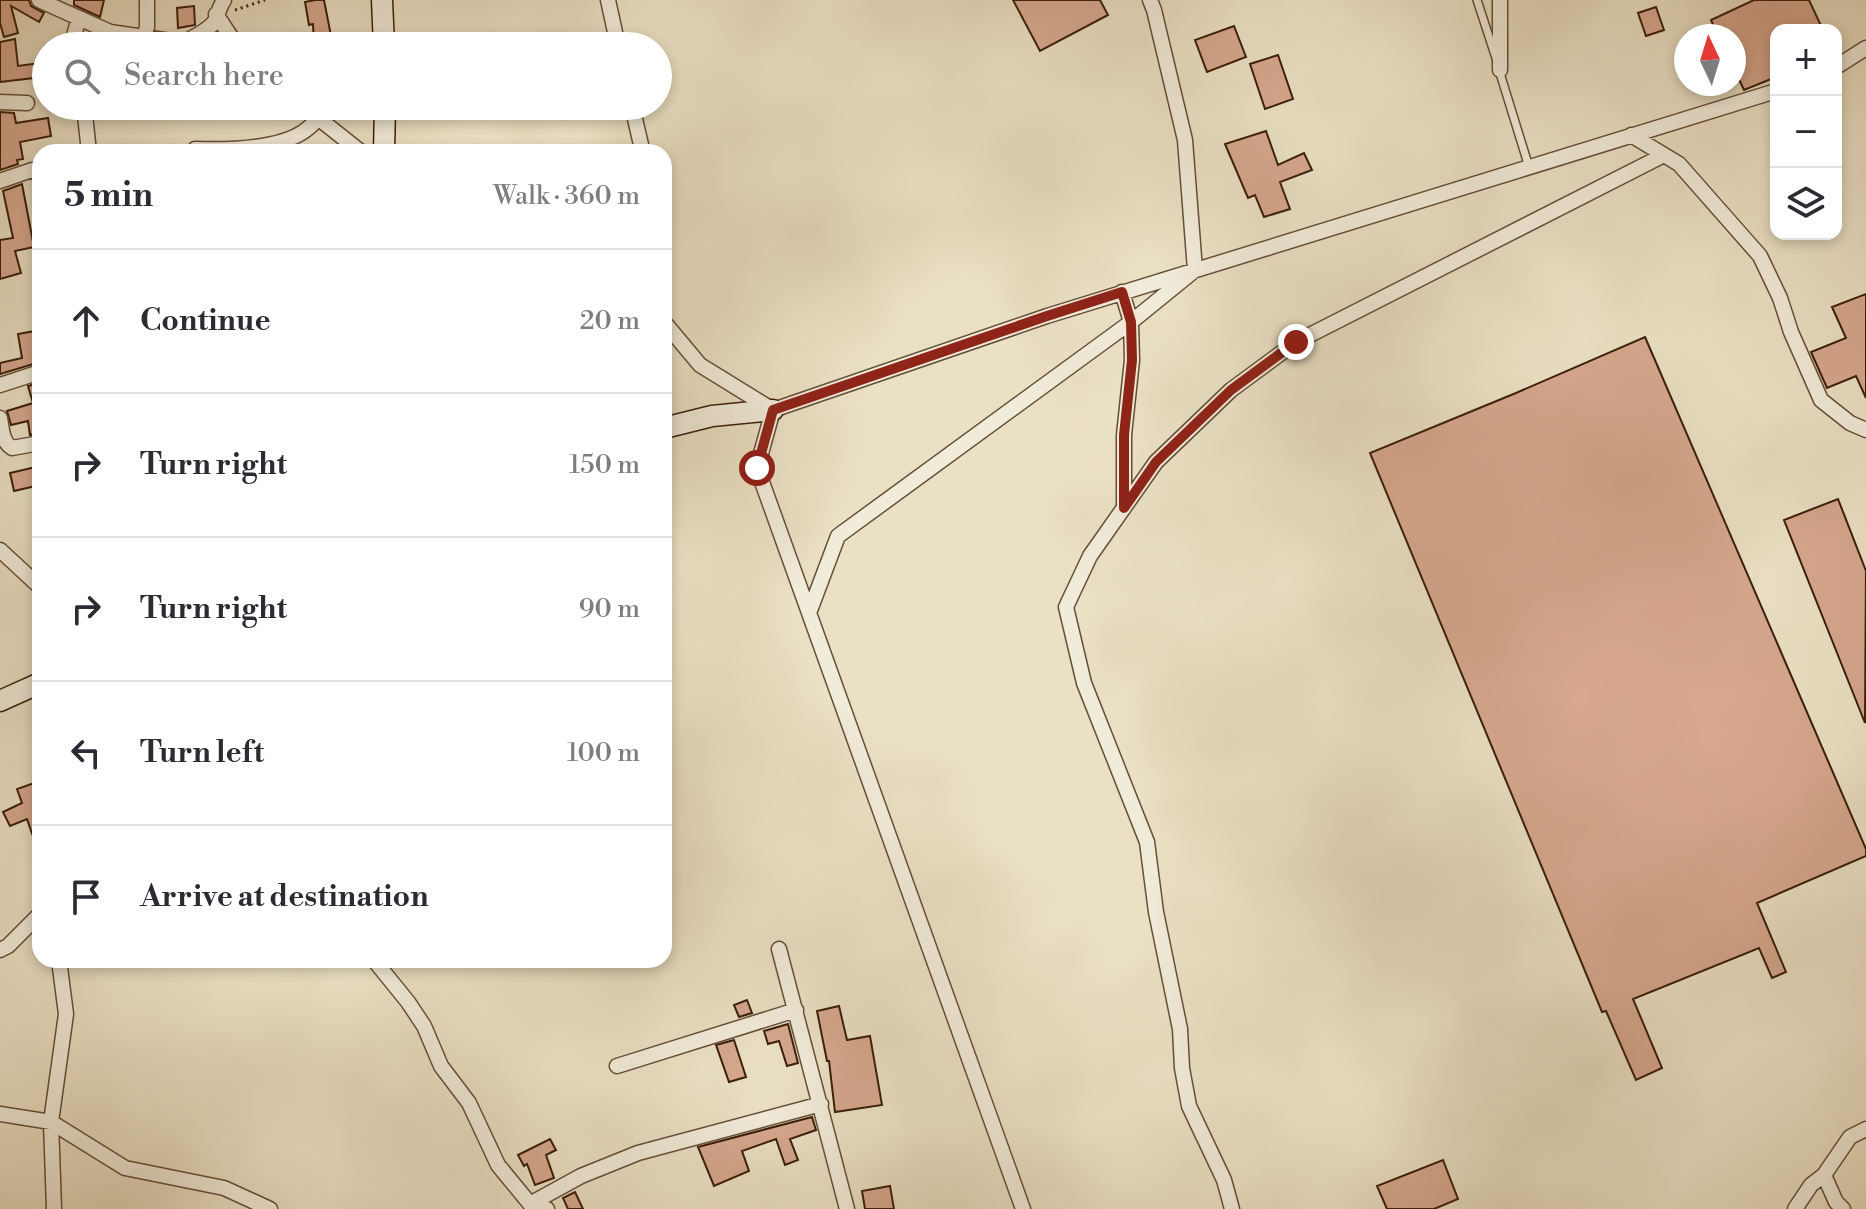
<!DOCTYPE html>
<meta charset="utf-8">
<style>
:root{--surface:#fff;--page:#f7f7f7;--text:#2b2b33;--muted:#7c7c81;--line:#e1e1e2}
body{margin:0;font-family:"Libre Bodoni",serif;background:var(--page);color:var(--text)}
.controls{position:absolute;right:24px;top:24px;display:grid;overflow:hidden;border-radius:16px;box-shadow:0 4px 12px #0003}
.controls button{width:72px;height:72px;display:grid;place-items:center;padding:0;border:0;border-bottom:2px solid var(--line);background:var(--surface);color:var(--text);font:40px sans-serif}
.compass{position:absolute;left:1674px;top:24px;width:72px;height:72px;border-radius:50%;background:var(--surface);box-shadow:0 4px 12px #0003;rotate:356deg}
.stop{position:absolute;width:24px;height:24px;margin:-18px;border:6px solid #8f2418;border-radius:50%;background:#fff}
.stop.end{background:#8f2418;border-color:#fff;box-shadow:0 2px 8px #0008}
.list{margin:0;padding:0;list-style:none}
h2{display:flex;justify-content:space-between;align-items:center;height:104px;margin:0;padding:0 32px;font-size:34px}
h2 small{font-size:26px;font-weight:400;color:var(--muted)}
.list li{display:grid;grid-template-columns:52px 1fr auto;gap:24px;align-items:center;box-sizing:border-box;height:144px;padding:0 32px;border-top:2px solid var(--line)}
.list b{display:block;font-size:30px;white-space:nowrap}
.list em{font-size:26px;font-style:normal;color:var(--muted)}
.icon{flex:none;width:44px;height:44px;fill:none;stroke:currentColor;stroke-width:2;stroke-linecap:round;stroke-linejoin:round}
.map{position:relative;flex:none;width:1866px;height:1209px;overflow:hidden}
.search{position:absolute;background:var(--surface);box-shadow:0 4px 12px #0003;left:32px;top:32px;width:640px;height:88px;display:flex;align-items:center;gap:20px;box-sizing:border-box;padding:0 28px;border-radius:44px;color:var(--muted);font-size:30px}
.panel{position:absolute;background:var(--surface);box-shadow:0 4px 12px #0003;left:32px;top:144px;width:640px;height:824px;border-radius:24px}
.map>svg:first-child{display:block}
</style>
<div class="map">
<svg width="1866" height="1209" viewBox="0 0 1866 1209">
<rect width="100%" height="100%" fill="#eae0c4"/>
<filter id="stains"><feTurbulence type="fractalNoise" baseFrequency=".0025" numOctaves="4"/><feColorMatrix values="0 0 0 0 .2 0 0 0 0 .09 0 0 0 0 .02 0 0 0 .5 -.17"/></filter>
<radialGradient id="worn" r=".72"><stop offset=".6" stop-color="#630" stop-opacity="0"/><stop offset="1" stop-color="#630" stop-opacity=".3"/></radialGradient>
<path fill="#d6a78e" stroke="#391e09" stroke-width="2" d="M 0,0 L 29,0 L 31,6 L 44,13 L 39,22 L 11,6 L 18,33 L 4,37 L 0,23 Z
M 74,0 L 104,0 L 100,17 L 74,5 Z
M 315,0 L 324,0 L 333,46 L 314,46 L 313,24 L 309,25 L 305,2 Z
M 1013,0 L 1100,0 L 1108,15 L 1040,51 Z
M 1754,0 L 1809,0 L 1823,30 L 1776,30 L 1776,77 L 1744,90 L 1734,69 L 1734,36 L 1718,36 L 1711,20 Z
M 194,6 L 195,25 L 178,28 L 177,8 Z
M 1656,7 L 1664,30 L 1646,36 L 1638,13 Z
M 1234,26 L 1246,57 L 1207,72 L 1195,40 Z
M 15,39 L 18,66 L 41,63 L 42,77 L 0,82 L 0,42 Z
M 1278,55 L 1293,99 L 1265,109 L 1250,64 Z
M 0,112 L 14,113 L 16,123 L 48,118 L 51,136 L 20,142 L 23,159 L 17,160 L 18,164 L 0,170 Z
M 1266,131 L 1278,165 L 1304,153 L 1312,170 L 1280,182 L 1290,209 L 1264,217 L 1255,195 L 1248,198 L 1225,144 Z
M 22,184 L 34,247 L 15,251 L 21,273 L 0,279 L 0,240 L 13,238 L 3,191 Z
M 1866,294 L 1866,398 L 1856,376 L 1827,388 L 1811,352 L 1846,338 L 1832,307 Z
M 35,331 L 37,344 L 40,343 L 40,362 L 0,374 L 0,363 L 22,358 L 18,334 Z
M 1645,337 L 1866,849 L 1866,856 L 1757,903 L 1786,972 L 1772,978 L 1759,948 L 1633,999 L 1662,1068 L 1636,1080 L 1606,1011 L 1602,1012 L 1370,453 L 1516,393 Z
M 40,383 L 40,433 L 30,435 L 28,421 L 11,425 L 7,411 L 33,403 L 28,386 Z
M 40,466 L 40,485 L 14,491 L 10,473 Z
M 1838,499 L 1866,571 L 1865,723 L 1784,520 Z
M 40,781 L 40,851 L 38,851 L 27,819 L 10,826 L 3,812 L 22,803 L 17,789 Z
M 747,1000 L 752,1013 L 739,1017 L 734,1005 Z
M 839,1006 L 847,1040 L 870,1036 L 882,1105 L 835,1112 L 829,1061 L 827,1061 L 817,1011 Z
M 788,1024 L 798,1063 L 787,1066 L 779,1041 L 768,1044 L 764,1031 Z
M 734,1040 L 746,1077 L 729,1082 L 716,1045 Z
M 812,1117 L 816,1130 L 790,1139 L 798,1160 L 785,1165 L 776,1139 L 742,1151 L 749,1171 L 714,1186 L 698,1147 Z
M 550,1139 L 556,1150 L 546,1155 L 554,1178 L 535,1185 L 527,1164 L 524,1166 L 518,1155 Z
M 1443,1160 L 1458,1199 L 1434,1209 L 1387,1209 L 1377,1186 Z
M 890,1186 L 894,1209 L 865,1209 L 862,1191 Z
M 575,1192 L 583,1209 L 568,1209 L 563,1198 Z"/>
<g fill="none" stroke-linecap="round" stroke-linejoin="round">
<g stroke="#654e38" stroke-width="10">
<path id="lane" d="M 1477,0 L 1496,58
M 1499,70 L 1529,167"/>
</g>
<g stroke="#654e38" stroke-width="17">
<path id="street" d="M 39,0 L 110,32 L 205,46
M 608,0 L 618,46
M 216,14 L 237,46
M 144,37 L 147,27 L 147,0
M 183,43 C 193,37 211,30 216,19 C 218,13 220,6 224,0
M 71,46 L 79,18
M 1836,67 L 1866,48
M 1500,70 L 1500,0
M 0,102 L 27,103
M 84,106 L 89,152
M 303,106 L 361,152
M 632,106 L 642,149 L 638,152
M 1631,135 L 1679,164 L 1760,256 L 1780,298 L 1791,332 L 1821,400 L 1850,423 L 1866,430
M 195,152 L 195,149 C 226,150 277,149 303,132 C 309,128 314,123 318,119
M 0,181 L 32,170 L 40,173
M 1122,292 L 1131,322 L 1132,360 L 1124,435 L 1124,508
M 664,322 L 700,365 L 773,410
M 0,385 L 40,372
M 0,418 C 2,429 2,442 12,448 L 40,443
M 0,550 L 40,587
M 809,613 L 838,536 L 1131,322 L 1195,270 L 1185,140 L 1154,10 L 1150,0
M 779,949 L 847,1209
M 0,950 L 8,946 L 40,914
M 374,960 L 408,1002 L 424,1026 L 441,1066 L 469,1103 L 498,1165 L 530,1204 L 547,1209
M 617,1066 L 796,1010
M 0,1114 L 51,1122 L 125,1168 L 224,1188 L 270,1209
M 530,1204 L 581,1176 L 638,1153 L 821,1104
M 54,1209 L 51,1122 L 66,1014 L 59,960
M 1023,1209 L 757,468 L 773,410 L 1047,316 L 1776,91
M 1232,1209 L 1224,1180 L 1189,1106 L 1182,1068 L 1180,1029 L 1156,912 L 1147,842 L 1084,683 L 1066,607 L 1090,556 L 1156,462 L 1231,390 L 1296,342 L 1664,155
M 1795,1209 L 1811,1185 L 1824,1175
M 1843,1209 L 1836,1202 L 1824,1175 L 1850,1137 L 1866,1129"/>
</g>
<g stroke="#391e09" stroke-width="23">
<path id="secondary" d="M 382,0 L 384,46
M 384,152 L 385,106
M 664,428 L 712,416 L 773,410
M 0,701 L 40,683"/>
</g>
<path stroke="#391e09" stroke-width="3" stroke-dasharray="2 4" stroke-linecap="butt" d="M 235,10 L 265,0"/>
<use href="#lane" stroke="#f1ebd9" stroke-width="7"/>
<use href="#street" stroke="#f1ebd9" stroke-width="14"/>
<use href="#secondary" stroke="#f1ebd9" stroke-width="20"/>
</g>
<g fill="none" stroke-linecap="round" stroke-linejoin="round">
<path stroke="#8f2418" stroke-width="10" d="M 757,468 L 773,410 L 1047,316 L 1122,292 L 1131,322 L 1132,360 L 1124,435 L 1124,508 L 1156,462 L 1231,390 L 1296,342"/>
</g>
<rect width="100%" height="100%" filter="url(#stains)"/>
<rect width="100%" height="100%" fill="url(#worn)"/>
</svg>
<div class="controls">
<button>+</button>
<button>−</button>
<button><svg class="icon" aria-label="layers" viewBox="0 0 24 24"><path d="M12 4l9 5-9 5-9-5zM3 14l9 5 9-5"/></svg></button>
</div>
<svg class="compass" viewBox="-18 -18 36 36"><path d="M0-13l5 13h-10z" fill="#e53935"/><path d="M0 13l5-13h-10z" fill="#7c7c81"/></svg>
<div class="stop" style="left:757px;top:468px"></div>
<div class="stop end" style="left:1296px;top:342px"></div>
<div class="search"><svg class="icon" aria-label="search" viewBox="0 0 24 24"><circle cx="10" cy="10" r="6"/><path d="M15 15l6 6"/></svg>Search here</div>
<section class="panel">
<h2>5 min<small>Walk · 360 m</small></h2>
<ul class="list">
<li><svg class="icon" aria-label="ahead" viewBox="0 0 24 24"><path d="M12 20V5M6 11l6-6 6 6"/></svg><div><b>Continue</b></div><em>20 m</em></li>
<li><svg class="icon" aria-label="right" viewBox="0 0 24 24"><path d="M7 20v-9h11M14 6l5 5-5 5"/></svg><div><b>Turn right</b></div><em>150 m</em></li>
<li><svg class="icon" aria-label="right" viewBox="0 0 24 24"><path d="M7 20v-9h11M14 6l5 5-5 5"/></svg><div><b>Turn right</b></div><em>90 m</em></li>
<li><svg class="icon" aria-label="left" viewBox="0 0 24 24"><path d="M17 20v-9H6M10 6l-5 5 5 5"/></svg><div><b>Turn left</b></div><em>100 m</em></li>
<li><svg class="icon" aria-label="arrive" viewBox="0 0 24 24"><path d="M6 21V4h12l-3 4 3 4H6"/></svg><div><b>Arrive at destination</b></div></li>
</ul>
</section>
</div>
